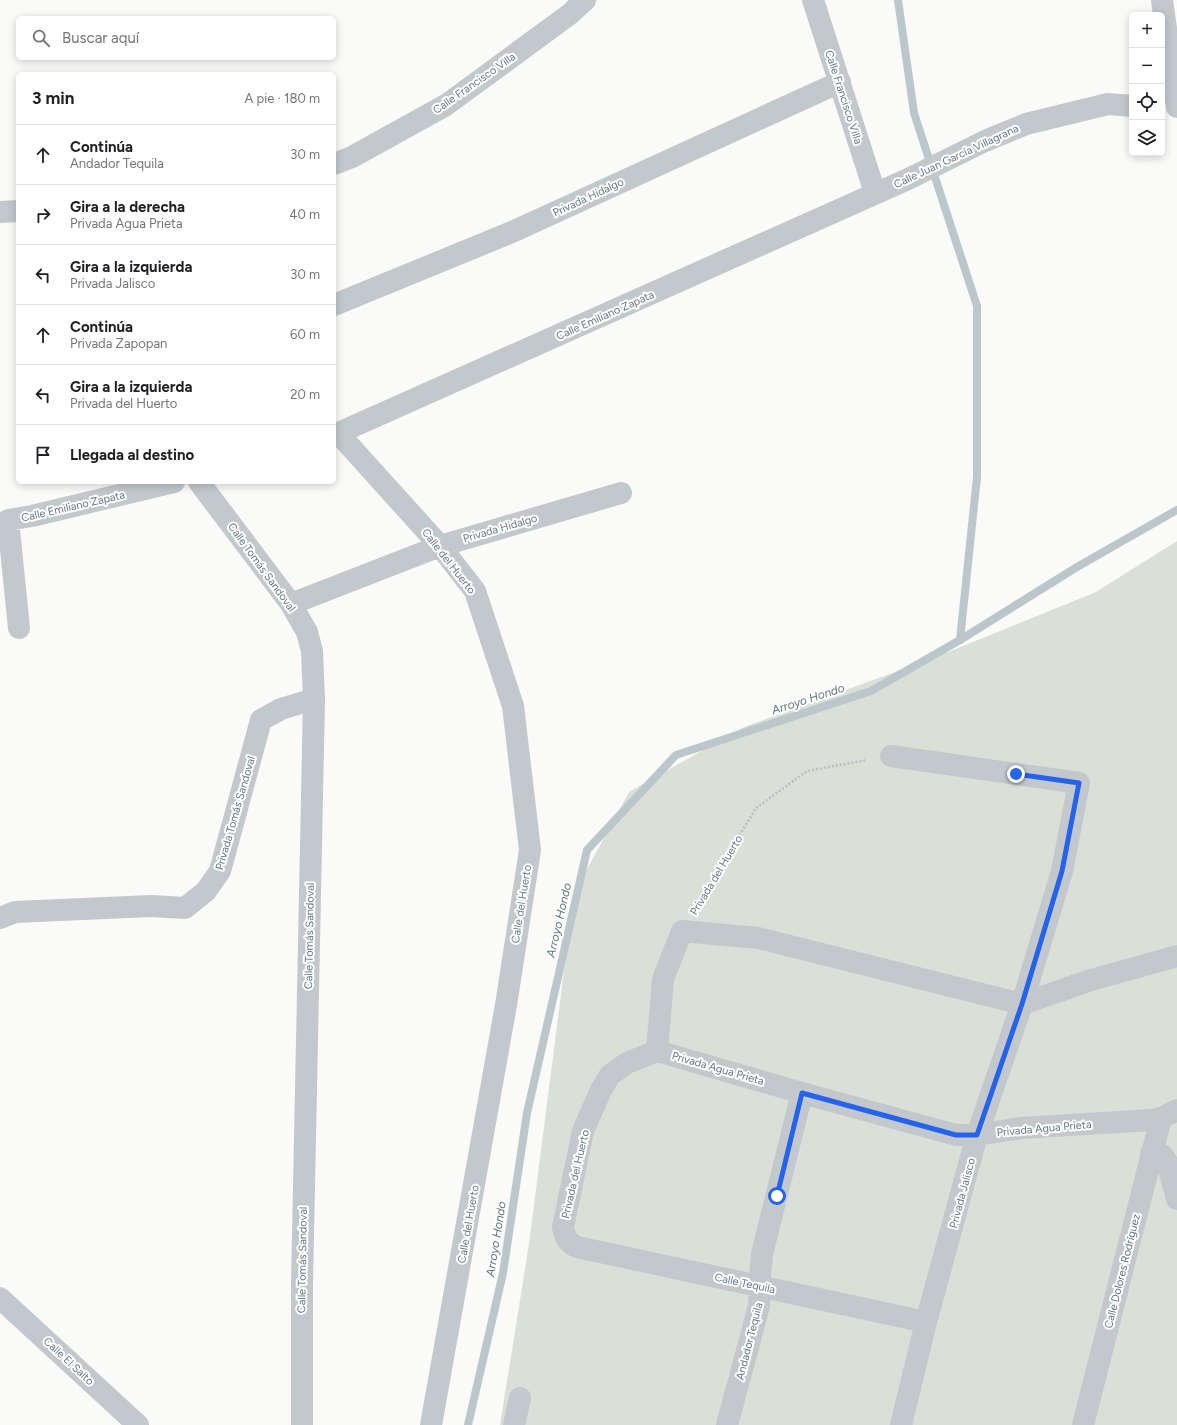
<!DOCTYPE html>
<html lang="es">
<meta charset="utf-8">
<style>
:root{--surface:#fff;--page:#f2f2f2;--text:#202124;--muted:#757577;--line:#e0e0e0}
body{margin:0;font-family:Figtree,sans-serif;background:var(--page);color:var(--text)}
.controls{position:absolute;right:12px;top:12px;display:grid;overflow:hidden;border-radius:6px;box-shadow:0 2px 10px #0003}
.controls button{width:36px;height:36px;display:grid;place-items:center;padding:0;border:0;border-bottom:1px solid var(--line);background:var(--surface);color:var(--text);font:20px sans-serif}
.stop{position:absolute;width:12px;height:12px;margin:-9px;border:3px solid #2563eb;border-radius:50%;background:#fff}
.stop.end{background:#2563eb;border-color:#fff;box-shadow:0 1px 4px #0008}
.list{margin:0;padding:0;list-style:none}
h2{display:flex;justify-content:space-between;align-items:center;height:52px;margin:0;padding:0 16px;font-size:17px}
h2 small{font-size:13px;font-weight:400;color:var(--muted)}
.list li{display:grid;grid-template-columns:26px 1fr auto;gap:12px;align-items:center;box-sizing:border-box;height:60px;padding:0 16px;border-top:1px solid var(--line)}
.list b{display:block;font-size:15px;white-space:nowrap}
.list p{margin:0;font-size:13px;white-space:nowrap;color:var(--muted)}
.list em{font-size:13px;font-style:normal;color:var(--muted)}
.icon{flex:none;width:22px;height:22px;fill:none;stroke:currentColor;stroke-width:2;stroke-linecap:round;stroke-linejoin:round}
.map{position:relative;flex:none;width:1177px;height:1425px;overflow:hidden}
.search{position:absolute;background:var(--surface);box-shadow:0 2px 10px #0003;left:16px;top:16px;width:320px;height:44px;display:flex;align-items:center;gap:10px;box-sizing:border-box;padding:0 14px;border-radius:6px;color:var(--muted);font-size:15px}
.panel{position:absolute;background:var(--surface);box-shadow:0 2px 10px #0003;left:16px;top:72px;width:320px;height:412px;border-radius:6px}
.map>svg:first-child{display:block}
</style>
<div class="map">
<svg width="1177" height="1425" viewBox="0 0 1177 1425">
<rect width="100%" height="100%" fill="#fafaf8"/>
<path fill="#dadfd7" d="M 1177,541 L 1177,1425 L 500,1425 L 529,1244 L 574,893 L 629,792 L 744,727 L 936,657 L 1096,592 Z"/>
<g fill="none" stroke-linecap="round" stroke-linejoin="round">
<path stroke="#bbc7cb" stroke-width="8" d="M 898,0 L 914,113 L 977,306 L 977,477 L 960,640
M 468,1425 L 503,1273 L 527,1113 L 587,850 L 676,755 L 871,691 L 960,640 L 1077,567 L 1177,510"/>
<path stroke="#bbbfc2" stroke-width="2.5" stroke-dasharray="2 2" stroke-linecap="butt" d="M 696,907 L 756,808 L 807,771 L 867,760"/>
<path stroke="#c3c8cc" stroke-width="22" d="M 813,0 L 875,193
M 1162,0 L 1177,107
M 334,164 L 352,157 L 446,105 L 570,14 L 585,0
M 0,212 L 18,211
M 334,305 L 512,232 L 840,82
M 339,434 L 440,546 L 475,591 L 513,706 L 530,850 L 506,1005 L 431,1425
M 334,435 L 906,180 L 985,141 L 1026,124 L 1108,104 L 1132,106
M 199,482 L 291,604 L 307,632 L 312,651 L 314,699 L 302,1284 L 302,1425
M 291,604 L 440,546 L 621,493
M 19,628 L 8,520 L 32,516 L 174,482
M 891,756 L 1079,783 L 1062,871 L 1022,1004 L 977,1135 L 926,1322 L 901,1425
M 0,918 L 15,912 L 151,906 L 185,908 L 206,891 L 220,871 L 261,720 L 281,709 L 314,699
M 1022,1004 L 1091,980 L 1177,956
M 657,1051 L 627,1063 L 610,1075 L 601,1090 L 583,1131 L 563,1227 C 565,1238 568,1243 577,1247 L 926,1322
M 657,1051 L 802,1093 L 956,1135 L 977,1135 L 1021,1128 L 1151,1120 L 1161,1118 L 1177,1110
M 657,1051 L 663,979 L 682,931 L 758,938 L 1022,1004
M 1151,1154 L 1162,1155 L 1167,1162 L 1177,1199
M 0,1298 L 138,1425
M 514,1425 L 520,1398
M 727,1425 L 759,1306 L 760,1277 L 762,1254 L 802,1093
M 1083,1425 L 1161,1118"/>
</g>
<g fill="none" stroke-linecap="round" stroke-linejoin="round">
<path stroke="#2563eb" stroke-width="5" d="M 777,1196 L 802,1093 L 956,1135 L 977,1135 L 1022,1004 L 1062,871 L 1079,783 L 1016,774"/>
</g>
<g text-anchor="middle" stroke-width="4" stroke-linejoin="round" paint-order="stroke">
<g font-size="11" fill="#657683" stroke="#fff">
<text transform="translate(474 83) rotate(-35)" y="4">Calle Francisco Villa</text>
<text transform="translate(844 97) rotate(72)" y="4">Calle Francisco Villa</text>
<text transform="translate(956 156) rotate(-25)" y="4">Calle Juan García Villagrana</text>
<text transform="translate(588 197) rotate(-25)" y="4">Privada Hidalgo</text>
<text transform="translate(605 315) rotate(-24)" y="4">Calle Emiliano Zapata</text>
<text transform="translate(73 506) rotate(-13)" y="4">Calle Emiliano Zapata</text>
<text transform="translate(500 528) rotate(-16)" y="4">Privada Hidalgo</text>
<text transform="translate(449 561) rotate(52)" y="4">Calle del Huerto</text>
<text transform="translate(262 567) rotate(54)" y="4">Calle Tomás Sandoval</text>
<text transform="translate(235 813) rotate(-74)" y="4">Privada Tomás Sandoval</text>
<text transform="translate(716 875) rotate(-59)" y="4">Privada del Huerto</text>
<text transform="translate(521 904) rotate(-81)" y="4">Calle del Huerto</text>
<text transform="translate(309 936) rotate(-89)" y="4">Calle Tomás Sandoval</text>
<text transform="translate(718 1068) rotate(16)" y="4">Privada Agua Prieta</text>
<text transform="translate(1044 1128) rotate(-5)" y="4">Privada Agua Prieta</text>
<text transform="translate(575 1174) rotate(-77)" y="4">Privada del Huerto</text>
<text transform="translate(962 1193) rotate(-75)" y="4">Privada Jalisco</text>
<text transform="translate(468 1224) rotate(-80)" y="4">Calle del Huerto</text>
<text transform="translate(302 1260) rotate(-89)" y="4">Calle Tomás Sandoval</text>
<text transform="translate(1122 1271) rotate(-76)" y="4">Calle Dolores Rodríguez</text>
<text transform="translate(745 1283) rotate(12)" y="4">Calle Tequila</text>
<text transform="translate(749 1341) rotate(-76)" y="4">Andador Tequila</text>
<text transform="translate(69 1361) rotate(43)" y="4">Calle El Salto</text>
</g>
<g font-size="12" font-style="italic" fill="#60757c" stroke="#fff">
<text transform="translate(808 699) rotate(-18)" y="4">Arroyo Hondo</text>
<text transform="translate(559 920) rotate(-77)" y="4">Arroyo Hondo</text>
<text transform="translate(496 1239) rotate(-81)" y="4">Arroyo Hondo</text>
</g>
</g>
</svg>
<div class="controls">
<button>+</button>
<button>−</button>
<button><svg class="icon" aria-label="locate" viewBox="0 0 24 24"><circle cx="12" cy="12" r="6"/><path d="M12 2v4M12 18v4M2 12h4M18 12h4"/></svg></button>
<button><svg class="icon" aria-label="layers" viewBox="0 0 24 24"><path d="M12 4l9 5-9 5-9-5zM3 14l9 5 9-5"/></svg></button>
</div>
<div class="stop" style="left:777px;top:1196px"></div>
<div class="stop end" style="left:1016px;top:774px"></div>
<div class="search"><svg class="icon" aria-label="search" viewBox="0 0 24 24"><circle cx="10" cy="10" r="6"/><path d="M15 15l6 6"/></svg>Buscar aquí</div>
<section class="panel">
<h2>3 min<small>A pie · 180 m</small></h2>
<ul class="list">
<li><svg class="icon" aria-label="ahead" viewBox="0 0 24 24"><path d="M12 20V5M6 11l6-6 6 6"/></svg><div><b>Continúa</b><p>Andador Tequila</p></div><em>30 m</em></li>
<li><svg class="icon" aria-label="right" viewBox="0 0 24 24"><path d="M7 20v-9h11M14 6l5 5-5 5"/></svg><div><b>Gira a la derecha</b><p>Privada Agua Prieta</p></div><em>40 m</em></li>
<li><svg class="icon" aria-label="left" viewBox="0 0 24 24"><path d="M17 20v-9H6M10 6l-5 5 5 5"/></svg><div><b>Gira a la izquierda</b><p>Privada Jalisco</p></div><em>30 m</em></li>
<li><svg class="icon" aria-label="ahead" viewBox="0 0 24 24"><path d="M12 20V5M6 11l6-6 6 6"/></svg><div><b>Continúa</b><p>Privada Zapopan</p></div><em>60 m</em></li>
<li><svg class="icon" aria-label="left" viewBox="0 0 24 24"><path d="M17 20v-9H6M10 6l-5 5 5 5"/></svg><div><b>Gira a la izquierda</b><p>Privada del Huerto</p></div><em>20 m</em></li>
<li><svg class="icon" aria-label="arrive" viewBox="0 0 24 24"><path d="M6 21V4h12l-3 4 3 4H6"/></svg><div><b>Llegada al destino</b></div></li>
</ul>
</section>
</div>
